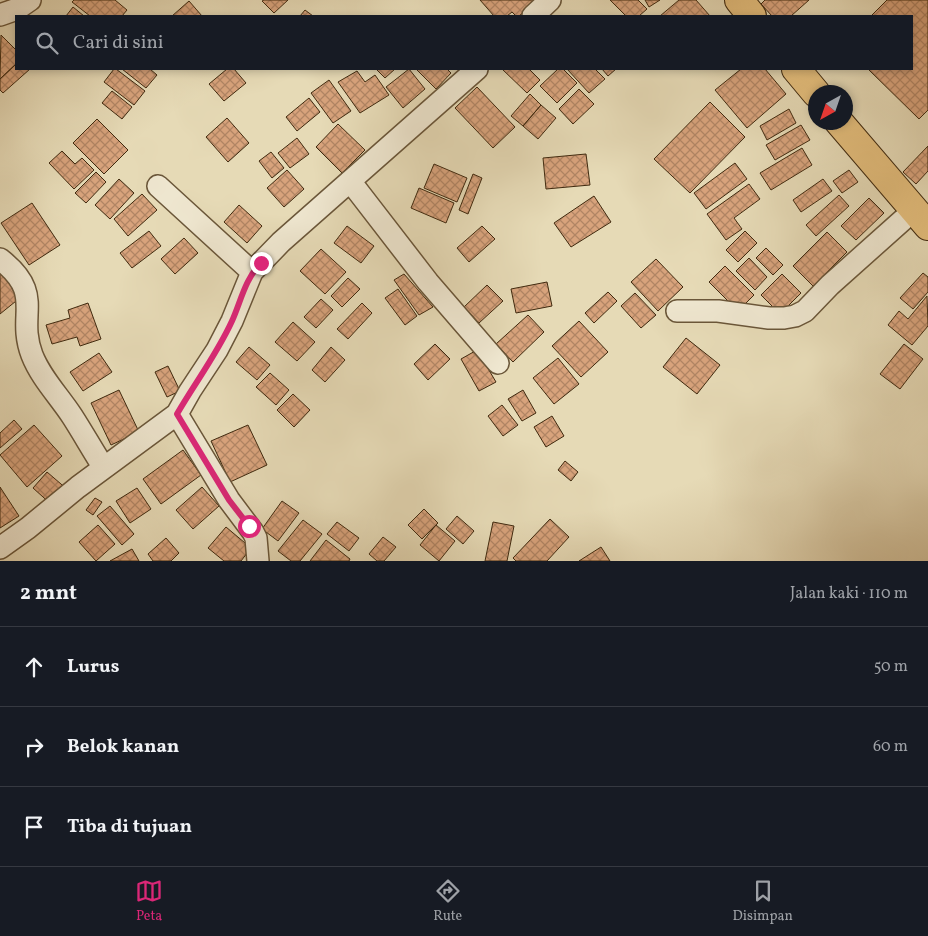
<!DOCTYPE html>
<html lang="id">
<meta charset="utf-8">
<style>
:root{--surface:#171b24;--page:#242831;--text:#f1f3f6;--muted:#9ea1a6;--line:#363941;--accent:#db2777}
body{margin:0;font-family:Vollkorn,serif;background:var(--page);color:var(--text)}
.compass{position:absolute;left:808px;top:85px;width:45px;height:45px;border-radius:50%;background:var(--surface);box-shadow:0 2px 8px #0003;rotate:220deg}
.stop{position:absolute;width:15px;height:15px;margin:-11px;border:4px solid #db2777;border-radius:50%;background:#fff}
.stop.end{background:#db2777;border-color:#fff;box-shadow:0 1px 5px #0008}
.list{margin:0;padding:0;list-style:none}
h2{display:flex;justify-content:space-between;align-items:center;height:65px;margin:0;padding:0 20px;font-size:21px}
h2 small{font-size:16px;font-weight:400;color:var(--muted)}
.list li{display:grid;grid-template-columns:32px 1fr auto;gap:15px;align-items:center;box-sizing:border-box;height:80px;padding:0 20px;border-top:1px solid var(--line)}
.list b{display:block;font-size:19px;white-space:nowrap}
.list em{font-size:16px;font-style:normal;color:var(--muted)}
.icon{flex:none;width:28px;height:28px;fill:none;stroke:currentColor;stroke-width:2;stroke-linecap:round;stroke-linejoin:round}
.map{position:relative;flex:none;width:928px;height:561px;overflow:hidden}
.search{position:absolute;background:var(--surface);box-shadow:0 2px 8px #0003;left:15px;right:15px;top:15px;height:55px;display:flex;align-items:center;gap:12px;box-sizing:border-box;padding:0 18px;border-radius:0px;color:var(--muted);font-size:19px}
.sheet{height:305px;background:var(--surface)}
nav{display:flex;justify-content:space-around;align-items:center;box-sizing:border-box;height:70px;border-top:1px solid var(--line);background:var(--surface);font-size:14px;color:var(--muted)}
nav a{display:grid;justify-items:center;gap:2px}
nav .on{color:var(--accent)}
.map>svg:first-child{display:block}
</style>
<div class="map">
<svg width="928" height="561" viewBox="0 0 928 561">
<defs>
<pattern id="building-cross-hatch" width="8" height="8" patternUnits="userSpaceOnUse" patternTransform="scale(1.25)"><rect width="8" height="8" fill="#d8a37c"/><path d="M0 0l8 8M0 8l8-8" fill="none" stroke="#b18564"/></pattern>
</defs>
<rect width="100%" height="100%" fill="#e6dab6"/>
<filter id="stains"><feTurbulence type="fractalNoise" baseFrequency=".004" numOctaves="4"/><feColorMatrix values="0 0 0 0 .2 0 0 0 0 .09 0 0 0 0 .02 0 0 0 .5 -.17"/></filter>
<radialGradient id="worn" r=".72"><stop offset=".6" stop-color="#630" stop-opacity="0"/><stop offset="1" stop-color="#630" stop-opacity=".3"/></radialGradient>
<path fill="url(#building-cross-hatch)" stroke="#402a0f" d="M 74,0 L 115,0 L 127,10 L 122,16 L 90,16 L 72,2 Z
M 264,0 L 288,0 L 274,13 L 262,1 Z
M 480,0 L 538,0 L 519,16 L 516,16 L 512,12 L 507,16 L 494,16 Z
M 610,0 L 638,0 L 647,9 L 639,16 L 626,16 Z
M 645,0 L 660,0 L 649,7 Z
M 679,0 L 696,0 L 710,16 L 660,16 Z
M 765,0 L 809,0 L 791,16 L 772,16 L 761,4 Z
M 887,0 L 928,0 L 928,110 L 919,119 L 868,69 L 912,69 L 912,16 L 871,16 Z
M 189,1 L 202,16 L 172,16 Z
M 73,7 L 84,16 L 66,16 Z
M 305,10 L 313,16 L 300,16 Z
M 1,35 L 16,50 L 16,64 L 0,79 Z
M 16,64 L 16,69 L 30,69 L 3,93 L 0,90 L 0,79 Z
M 114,69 L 116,69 L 145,91 L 134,105 L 104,82 Z
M 122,69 L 150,69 L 157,75 L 146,88 Z
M 227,69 L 234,69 L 246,83 L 224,101 L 209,84 Z
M 376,69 L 395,69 L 385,78 Z
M 409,69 L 425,89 L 403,108 L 386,87 Z
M 416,69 L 447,69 L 451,73 L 436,89 Z
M 502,69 L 529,69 L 540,80 L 527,93 Z
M 558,69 L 563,69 L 577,83 L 557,103 L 540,86 Z
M 567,69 L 595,69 L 605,79 L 589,93 Z
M 602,69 L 616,69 L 608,76 Z
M 741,69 L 765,69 L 786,94 L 747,128 L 715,90 Z
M 357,71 L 365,82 L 375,75 L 389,95 L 360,113 L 338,82 Z
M 329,80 L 351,111 L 333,123 L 311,93 Z
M 477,87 L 515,127 L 493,148 L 455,108 Z
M 579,89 L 594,104 L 573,124 L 559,109 Z
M 112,91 L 132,107 L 122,119 L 102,103 Z
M 530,94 L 541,105 L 523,126 L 511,116 Z
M 309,98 L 320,112 L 297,131 L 286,117 Z
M 710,102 L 745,137 L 690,193 L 654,159 Z
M 541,105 L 556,118 L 538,139 L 523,126 Z
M 789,109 L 796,123 L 767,140 L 760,126 Z
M 227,118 L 249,143 L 228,162 L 206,137 Z
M 97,119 L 128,150 L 104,174 L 73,143 Z
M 338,124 L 365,150 L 342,173 L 316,147 Z
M 801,125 L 810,140 L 775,160 L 766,145 Z
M 297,138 L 309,154 L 290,168 L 278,153 Z
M 928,146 L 928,171 L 916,184 L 903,172 Z
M 802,148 L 812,165 L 771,190 L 760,173 Z
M 62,151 L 75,164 L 82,158 L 94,170 L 74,189 L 49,163 Z
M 271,152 L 284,168 L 272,178 L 259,161 Z
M 586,154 L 590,185 L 546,189 L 543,158 Z
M 735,163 L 747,179 L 706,209 L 694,193 Z
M 434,164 L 467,178 L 457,202 L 424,188 Z
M 287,170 L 304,189 L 284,207 L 267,188 Z
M 849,170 L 858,182 L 842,193 L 833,181 Z
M 96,172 L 106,182 L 86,203 L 75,193 Z
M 473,174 L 482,178 L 468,214 L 459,210 Z
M 119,179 L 134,193 L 110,219 L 95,205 Z
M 823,179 L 832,191 L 801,212 L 793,200 Z
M 749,184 L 760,199 L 734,218 L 742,229 L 726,240 L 707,214 Z
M 419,188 L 454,203 L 446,223 L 411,208 Z
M 142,194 L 157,210 L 128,236 L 114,219 Z
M 839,195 L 849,206 L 816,236 L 806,225 Z
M 594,196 L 611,222 L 571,247 L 554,223 Z
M 869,198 L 884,213 L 856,240 L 841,226 Z
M 32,203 L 60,245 L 29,265 L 1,223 Z
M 239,205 L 262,226 L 247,243 L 224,222 Z
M 347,226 L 374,246 L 361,263 L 334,243 Z
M 482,226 L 495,239 L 469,262 L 457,248 Z
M 149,231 L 161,246 L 132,268 L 120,253 Z
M 745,231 L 757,243 L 738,262 L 726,250 Z
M 827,232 L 847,252 L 813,286 L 793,266 Z
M 184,238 L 198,253 L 175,274 L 161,259 Z
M 766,248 L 783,265 L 773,275 L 756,258 Z
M 321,249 L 346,272 L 325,294 L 300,271 Z
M 749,258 L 767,277 L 755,290 L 736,271 Z
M 656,259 L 683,287 L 658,311 L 631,282 Z
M 725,266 L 754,295 L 738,311 L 709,282 Z
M 0,272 L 21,297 L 0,314 Z
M 923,273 L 928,277 L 928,292 L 913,309 L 900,298 Z
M 404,274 L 433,307 L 419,315 L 394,280 Z
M 782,274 L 801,293 L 780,314 L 761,295 Z
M 348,278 L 360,289 L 342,307 L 331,296 Z
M 547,282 L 552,306 L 516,313 L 511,289 Z
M 487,285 L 503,301 L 479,323 L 464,307 Z
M 398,289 L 417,316 L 405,325 L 385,298 Z
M 608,292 L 617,301 L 594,323 L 585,313 Z
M 635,293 L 656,315 L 641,328 L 621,306 Z
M 927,296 L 928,326 L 912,345 L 888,325 L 899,311 L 908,319 Z
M 321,299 L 333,310 L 316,328 L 304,317 Z
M 88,303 L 101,339 L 80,346 L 77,337 L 52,344 L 46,325 L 70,318 L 68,310 Z
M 362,303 L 372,313 L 348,339 L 337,329 Z
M 528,315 L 544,332 L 513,362 L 496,344 Z
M 579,321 L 608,352 L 581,377 L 552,346 Z
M 293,322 L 315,342 L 297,361 L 275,342 Z
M 686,338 L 720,365 L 697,394 L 663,367 Z
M 435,344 L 450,359 L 428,380 L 414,364 Z
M 904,344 L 923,359 L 900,389 L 880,374 Z
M 249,347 L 270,365 L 257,380 L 236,362 Z
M 331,347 L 345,360 L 325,382 L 312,370 Z
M 477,350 L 496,382 L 479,391 L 461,359 Z
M 99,353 L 112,372 L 83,391 L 70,372 Z
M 558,358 L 579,384 L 554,404 L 533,378 Z
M 168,366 L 180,391 L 167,397 L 155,372 Z
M 270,373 L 289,390 L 276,405 L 256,387 Z
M 119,390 L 139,432 L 111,445 L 91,403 Z
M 523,390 L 536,413 L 522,421 L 508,399 Z
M 293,394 L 310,410 L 294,427 L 277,410 Z
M 502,405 L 518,425 L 503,436 L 488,416 Z
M 552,416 L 564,436 L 546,447 L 534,427 Z
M 14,420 L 22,429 L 0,448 L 0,433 Z
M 34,425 L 62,456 L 27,487 L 0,455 Z
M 248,425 L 267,465 L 230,482 L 211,441 Z
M 183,450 L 201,475 L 161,504 L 143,479 Z
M 565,461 L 578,472 L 571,481 L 558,470 Z
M 47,472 L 68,490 L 53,506 L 33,488 Z
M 0,487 L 19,516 L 0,528 Z
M 202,487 L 219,506 L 193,529 L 176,510 Z
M 137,488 L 151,509 L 130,523 L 116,501 Z
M 95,498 L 102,502 L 93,515 L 86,510 Z
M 282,501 L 299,513 L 278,541 L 262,529 Z
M 110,506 L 134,534 L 122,545 L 97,516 Z
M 424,509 L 438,523 L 422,539 L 408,525 Z
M 457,516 L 474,531 L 463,544 L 446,529 Z
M 550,519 L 569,537 L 547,561 L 516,561 L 513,558 Z
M 303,520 L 322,534 L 300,561 L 291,561 L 278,551 Z
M 337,522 L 359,538 L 349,551 L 327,534 Z
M 493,522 L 514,526 L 507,561 L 485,561 Z
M 98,525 L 115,544 L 96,561 L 79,542 Z
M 436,525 L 455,541 L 439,561 L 420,545 Z
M 226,527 L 251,548 L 241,561 L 224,561 L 208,548 Z
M 383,537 L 396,547 L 384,561 L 377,561 L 369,554 Z
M 166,538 L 179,553 L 171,561 L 153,561 L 148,554 Z
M 326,540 L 350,559 L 349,561 L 310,561 Z
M 601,547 L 610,561 L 579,561 Z
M 132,549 L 139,561 L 110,561 Z"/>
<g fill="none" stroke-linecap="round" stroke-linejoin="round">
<g stroke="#6a5639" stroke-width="24">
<path id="minor" d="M 0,15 L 17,9 L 30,0
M 533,16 L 550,0
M 350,181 L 428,282 L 498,363
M 158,186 L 252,272
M 0,259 C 46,295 16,313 32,355 C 41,378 59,396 72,416 C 83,433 93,451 104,468
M 677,311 L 718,311 L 769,318 L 784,318 L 795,316 L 805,311 L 830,285 L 914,210
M 177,414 L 229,500 L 253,532 L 256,538 L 258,561
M 0,548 L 28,528 L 78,487 L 177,414 L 190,391 L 217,350 L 232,321 L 252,272 L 281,242 L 477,69"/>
</g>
<g stroke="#402a0f" stroke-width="30">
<path id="primary" d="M 739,0 L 752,16
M 796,69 L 816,93
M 839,122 L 928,226"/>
</g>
<use href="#minor" stroke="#efe7d0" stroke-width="21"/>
<use href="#primary" stroke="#e3bd7b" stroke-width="28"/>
</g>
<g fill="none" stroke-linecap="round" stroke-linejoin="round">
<path stroke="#db2777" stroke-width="6" d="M 249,526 L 229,500 L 177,414 C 195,383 217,354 232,321 C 241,301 245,279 261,263"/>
</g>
<rect width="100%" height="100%" filter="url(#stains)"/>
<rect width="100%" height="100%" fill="url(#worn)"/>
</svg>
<svg class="compass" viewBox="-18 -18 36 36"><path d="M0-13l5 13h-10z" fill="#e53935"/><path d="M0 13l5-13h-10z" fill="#9ea1a6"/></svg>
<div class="stop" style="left:249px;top:526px"></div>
<div class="stop end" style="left:261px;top:263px"></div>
<div class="search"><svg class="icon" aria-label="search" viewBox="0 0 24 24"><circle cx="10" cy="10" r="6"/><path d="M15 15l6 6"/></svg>Cari di sini</div>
</div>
<section class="sheet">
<h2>2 mnt<small>Jalan kaki · 110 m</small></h2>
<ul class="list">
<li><svg class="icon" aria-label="ahead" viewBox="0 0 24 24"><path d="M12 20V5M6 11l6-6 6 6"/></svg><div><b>Lurus</b></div><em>50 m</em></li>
<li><svg class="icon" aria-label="right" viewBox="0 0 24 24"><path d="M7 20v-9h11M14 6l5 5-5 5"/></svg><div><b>Belok kanan</b></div><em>60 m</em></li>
<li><svg class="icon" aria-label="arrive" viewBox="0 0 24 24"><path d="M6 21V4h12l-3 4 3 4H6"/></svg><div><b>Tiba di tujuan</b></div></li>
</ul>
</section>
<nav>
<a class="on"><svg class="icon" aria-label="map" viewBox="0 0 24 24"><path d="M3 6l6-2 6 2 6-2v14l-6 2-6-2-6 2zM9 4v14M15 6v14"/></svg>Peta</a>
<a><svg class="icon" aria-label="directions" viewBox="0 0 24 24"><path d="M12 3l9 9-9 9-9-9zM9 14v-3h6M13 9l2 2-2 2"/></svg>Rute</a>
<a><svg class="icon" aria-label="saved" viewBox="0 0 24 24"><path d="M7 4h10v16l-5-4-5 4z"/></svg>Disimpan</a>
</nav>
